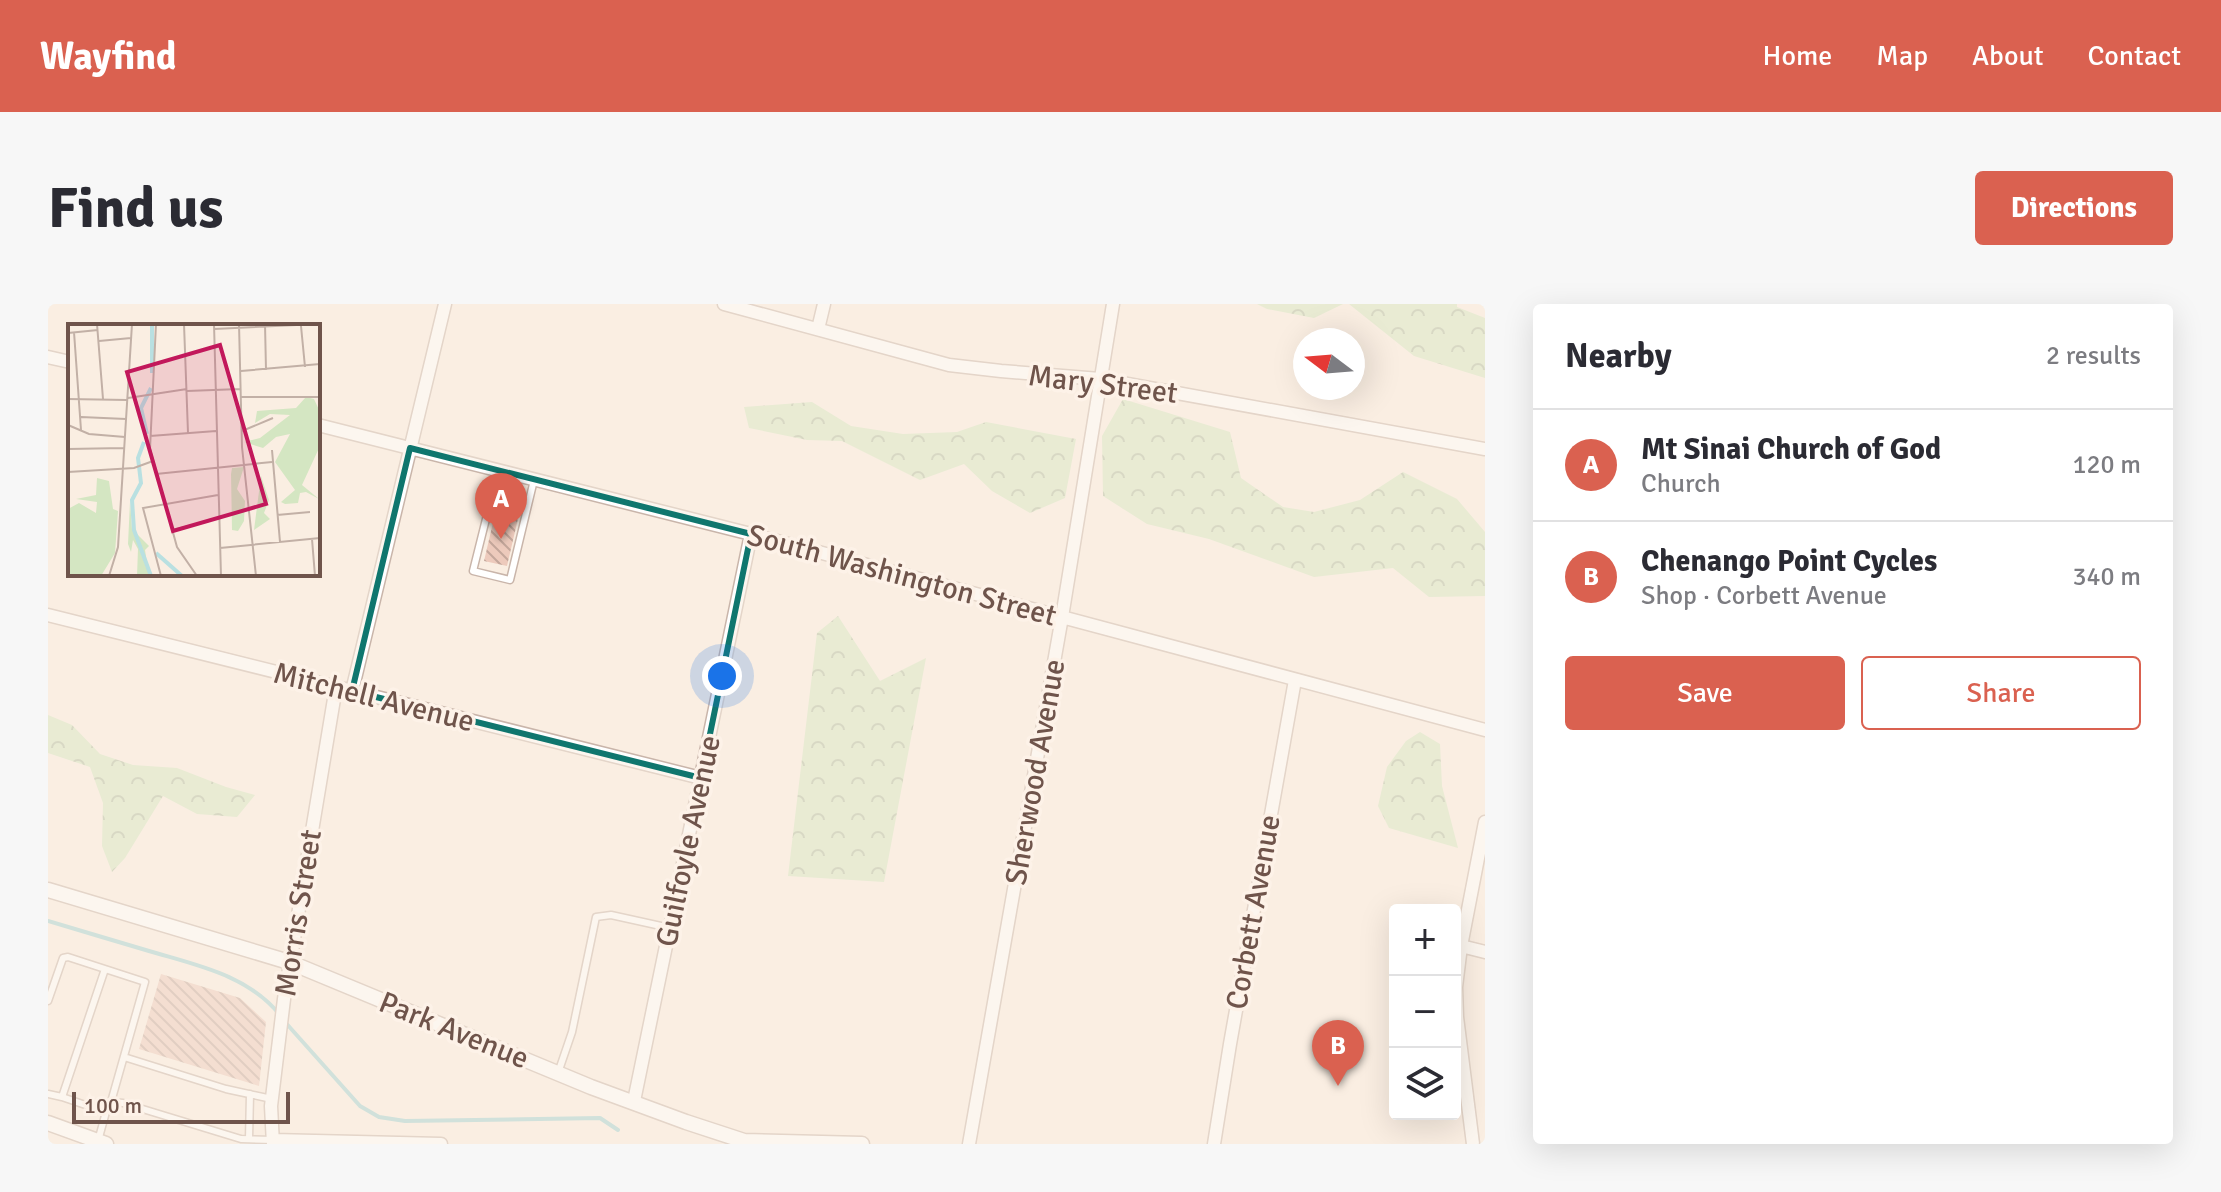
<!DOCTYPE html>
<meta charset="utf-8">
<style>
:root{--surface:#fff;--page:#f7f7f7;--text:#2b2b33;--muted:#7c7c81;--line:#e1e1e2;--accent:#da6150}
body{margin:0;font-family:Signika,sans-serif;background:var(--page);color:var(--text)}
.controls{position:absolute;right:24px;bottom:24px;display:grid;overflow:hidden;border-radius:8px;box-shadow:0 8px 32px #0002}
.controls button{width:72px;height:72px;display:grid;place-items:center;padding:0;border:0;border-bottom:2px solid var(--line);background:var(--surface);color:var(--text);font:40px sans-serif}
.compass{position:absolute;left:1245px;top:24px;width:72px;height:72px;border-radius:50%;background:var(--surface);box-shadow:0 8px 32px #0002;rotate:286deg}
.scale{position:absolute;left:24px;bottom:20px;width:218px;box-sizing:border-box;padding-left:8px;border:4px solid #6f544b;border-top:0;font-size:22px;line-height:28px;white-space:nowrap;color:#6f544b;-webkit-text-stroke:6px #fdf2e8;paint-order:stroke}
.you{position:absolute;left:674px;top:372px;width:28px;height:28px;margin:-20px;border:6px solid #fff;border-radius:50%;background:#1a73e8;box-shadow:0 0 0 12px #1a73e833}
.badge{display:grid;place-items:center;width:52px;height:52px;border-radius:50%;background:var(--accent);color:#fff;font-size:26px;font-weight:700}
.pin{position:absolute;translate:-50% -66px;filter:drop-shadow(0 2px 4px #0008)}
.pin::after{content:'';position:absolute;top:42px;width:28px;height:24px;background:inherit;clip-path:polygon(0 0,100% 0,50% 100%)}
.list{margin:0;padding:0;list-style:none}
h2{display:flex;justify-content:space-between;align-items:center;height:104px;margin:0;padding:0 32px;font-size:34px}
h2 small{font-size:26px;font-weight:400;color:var(--muted)}
.list li{display:grid;grid-template-columns:52px 1fr auto;gap:24px;align-items:center;box-sizing:border-box;height:112px;padding:0 32px;border-top:2px solid var(--line)}
.list b{display:block;font-size:30px;white-space:nowrap}
.list p{margin:0;font-size:26px;white-space:nowrap;color:var(--muted)}
.list em{font-size:26px;font-style:normal;color:var(--muted)}
.actions{display:flex;gap:16px;padding:24px 32px}
.actions a{flex:1;padding:18px 0;border:2px solid var(--accent);border-radius:8px;text-align:center;font-size:28px;color:var(--accent)}
.actions .main{background:var(--accent);color:#fff}
.icon{flex:none;width:44px;height:44px;fill:none;stroke:currentColor;stroke-width:2;stroke-linecap:round;stroke-linejoin:round}
.map{position:relative;flex:none;width:1437px;height:840px;overflow:hidden;border-radius:8px}
header{display:flex;align-items:center;gap:48px;box-sizing:border-box;height:112px;padding:0 40px;background:var(--accent);color:#fff}
header strong{font-size:38px}
nav{display:flex;gap:44px;margin-inline-start:auto;font-size:28px}
.intro{display:flex;align-items:center;justify-content:space-between;box-sizing:border-box;height:192px;padding:0 48px}
h1{margin:0;font-size:56px}
.button{padding:20px 36px;border-radius:8px;background:var(--accent);color:#fff;font-size:28px;font-weight:700}
main{display:flex;gap:48px;padding:0 48px}
aside{flex:1;background:var(--surface);border-radius:8px;box-shadow:0 8px 32px #0002}
.map>svg:first-child{display:block}
</style>
<header>
<strong>Wayfind</strong>
<nav><a>Home</a><a>Map</a><a>About</a><a>Contact</a></nav>
</header>
<div class="intro"><h1>Find us</h1><a class="button">Directions</a></div>
<main>
<div class="map">
<svg width="1437" height="840" viewBox="0 0 1437 840">
<defs>
<pattern id="forest-crowns" width="20" height="18" patternUnits="userSpaceOnUse" patternTransform="scale(2)"><rect width="20" height="18" fill="#d4e6c2"/><path d="M2 6a3 3 0 1 1 6 0M12 15a3 3 0 1 1 6 0" fill="none" stroke="#b0bda0"/></pattern>
<pattern id="building-back-hatch" width="6" height="6" patternUnits="userSpaceOnUse" patternTransform="scale(2)"><rect width="6" height="6" fill="#edcabc"/><path d="M-1 5l2 2M0 0l6 6M5-1l2 2" fill="none" stroke="#c4a79b"/></pattern>
</defs>
<rect width="100%" height="100%" fill="#faeee2"/>
<path fill="url(#forest-crowns)" d="M 1209,0 L 1295,0 L 1266,14 L 1219,5 Z
M 1301,0 L 1409,0 L 1409,3 L 1437,14 L 1437,74 L 1366,52 Z
M 1075,95 L 1182,128 L 1193,174 L 1235,203 L 1266,208 L 1312,196 L 1355,168 L 1409,195 L 1437,228 L 1437,292 L 1381,293 L 1345,264 L 1266,273 L 1161,235 L 1099,220 L 1055,192 L 1054,132 Z
M 764,98 L 803,122 L 855,130 L 909,128 L 938,118 L 1028,135 L 1017,194 L 982,209 L 944,187 L 916,160 L 872,176 L 794,137 L 759,136 L 701,124 L 696,103 Z
M 790,312 L 832,377 L 878,354 L 836,578 L 740,572 L 769,329 Z
M 0,411 L 24,421 L 52,450 L 85,461 L 129,464 L 178,483 L 207,491 L 189,513 L 149,510 L 115,492 L 77,554 L 64,568 L 54,542 L 55,499 L 42,463 L 0,449 Z
M 1372,428 L 1392,440 L 1394,482 L 1410,544 L 1341,524 L 1330,502 L 1339,463 L 1358,437 Z"/>
<g fill="none" stroke-linecap="round" stroke-linejoin="round">
<path stroke="#a0d0d2" stroke-width="4" d="M 0,617 C 34,627 67,637 101,647 C 148,661 200,671 232,711
M 237,718 L 312,802 L 331,813 L 357,817 L 552,814 L 570,826"/>
</g>
<path fill="url(#building-back-hatch)" d="M 459,203 L 472,206 L 459,262 L 436,257 L 447,210 L 457,212 Z
M 113,670 L 192,694 L 218,718 L 211,782 L 91,745 Z"/>
<g fill="none" stroke-linecap="round" stroke-linejoin="round">
<g stroke="#c9b5aa" stroke-width="9">
<path id="service" d="M 450,167 L 425,267 L 462,276 L 486,176
M 0,697 L 15,654 L 20,653 L 97,678 L 63,798
M 76,753 L 178,785 L 224,795
M 510,769 L 524,728 L 548,613 L 563,611 L 622,624
M 0,790 L 14,793 L 57,665
M 14,793 L 58,808
M 201,835 L 202,790
M 50,837 L 58,808 L 63,798 L 75,799 L 193,835 L 225,836"/>
</g>
<g stroke="#c9b5aa" stroke-width="15">
<path id="minor" d="M 676,0 L 901,61 L 953,67 L 1052,75 L 1437,145
M 770,25 L 776,0
M 0,53 L 22,58
M 270,121 L 703,230 L 1437,426
M 0,311 L 653,474
M 304,387 L 397,0
M 1413,642 L 1437,648
M 586,797 L 703,230
M 225,836 L 393,840
M 225,840 L 223,802 L 236,695 L 288,383
M 921,840 L 1014,313 L 1065,0
M 1166,840 L 1182,740 L 1247,376
M 1425,840 L 1409,713 L 1408,683 L 1413,642 L 1437,518"/>
</g>
<g stroke="#c9b5aa" stroke-width="17">
<path id="tertiary" d="M 0,586 L 241,658 L 543,783 L 638,818 L 696,837 L 814,840
M 0,819 L 58,840"/>
</g>
<use href="#service" stroke="#fff" stroke-width="6"/>
<use href="#minor" stroke="#fff" stroke-width="12"/>
<use href="#tertiary" stroke="#fff" stroke-width="14"/>
</g>
<path d="M0 0H1437V840H0ZM 362,144 L 703,230 L 653,474 L 304,387 Z" fill="#faeee2" fill-opacity=".55" fill-rule="evenodd"/>
<path fill="none" stroke="#0f766e" stroke-width="6" stroke-linejoin="round" d="M 362,144 L 703,230 L 653,474 L 304,387 Z"/>
<g text-anchor="middle" stroke-width="7" stroke-linejoin="round" paint-order="stroke">
<g font-size="30" fill="#6f544b" stroke="#fdf2e8">
<text transform="translate(1055 80) rotate(7)" y="10">Mary Street</text>
<text transform="translate(854 271) rotate(15)" y="10">South Washington Street</text>
<text transform="translate(326 393) rotate(14)" y="10">Mitchell Avenue</text>
<text transform="translate(987 468) rotate(-80)" y="10">Sherwood Avenue</text>
<text transform="translate(640 537) rotate(-78)" y="10">Guilfoyle Avenue</text>
<text transform="translate(1205 608) rotate(-80)" y="10">Corbett Avenue</text>
<text transform="translate(250 609) rotate(-81)" y="10">Morris Street</text>
<text transform="translate(406 726) rotate(22)" y="10">Park Avenue</text>
</g>
</g>
<g transform="translate(20 20)">
<rect width="252" height="252" fill="#faeee2"/>
<path d="M 238,73 L 246,75 L 252,88 L 252,122 L 234,161 L 251,175 L 238,168 L 232,169 L 230,179 L 217,180 L 213,178 L 227,166 L 207,138 L 222,110 L 208,113 L 195,124 L 176,118 L 192,114 L 222,91 L 202,90 L 187,99 L 189,87 L 228,84 ZM 176,143 L 169,165 L 177,177 L 176,197 L 170,207 L 164,206 L 163,150 L 164,144 ZM 193,152 L 201,176 L 196,189 L 202,195 L 186,206 ZM 29,154 L 41,157 L 45,185 L 50,187 L 47,229 L 33,252 L 0,252 L 0,185 L 11,179 L 28,189 L 29,178 L 8,175 L 28,171 ZM 62,178 L 64,205 L 81,222 L 77,226 L 81,252 L 69,252 L 70,225 L 65,216 L 63,228 L 60,220 Z" fill="#d4e6c2"/>
<path fill="none" stroke="#b9e0e1" stroke-width="4" d="M 84,49 L 84,0M 79,110 L 73,84 L 83,64M 76,118 L 70,134 L 73,159 L 64,176 L 66,206 L 83,252M 88,229 L 114,252"/>
<path fill="none" stroke="#c2b0a6" stroke-width="2" d="M 29,0 L 35,75M 88,0 L 82,125 L 109,223 L 129,252M 116,0 L 120,109M 146,0 L 153,252M 171,0 L 174,123 L 188,252M 197,0 L 198,46M 233,2 L 237,43M 146,5 L 250,0M 6,8 L 13,106M 0,9 L 30,6M 31,17 L 63,14M 173,47 L 252,40M 119,67 L 172,65M 67,73 L 80,121M 173,73 L 252,73M 60,74 L 119,65M 0,75 L 59,76M 13,93 L 58,95M 0,101 L 21,110 L 57,113M 174,107 L 205,94M 82,112 L 148,107M 0,125 L 56,124M 204,126 L 212,218M 252,134 L 252,169M 0,148 L 66,144 L 85,137M 88,150 L 204,138M 209,191 L 242,188M 104,206 L 141,197M 244,215 L 247,252M 152,224 L 252,214M 41,252 L 50,223 L 64,0M 93,252 L 75,184 L 150,171"/>
<path fill="#c2185b" fill-opacity="0.15" stroke="#c2185b" stroke-width="4" d="M 152,21 L 198,180 L 105,207 L 59,48 Z"/>
<rect width="252" height="252" fill="none" stroke="#6f544b" stroke-width="4"/>
</g>
</svg>
<div class="controls">
<button>+</button>
<button>−</button>
<button><svg class="icon" aria-label="layers" viewBox="0 0 24 24"><path d="M12 4l9 5-9 5-9-5zM3 14l9 5 9-5"/></svg></button>
</div>
<svg class="compass" viewBox="-18 -18 36 36"><path d="M0-13l5 13h-10z" fill="#e53935"/><path d="M0 13l5-13h-10z" fill="#7c7c81"/></svg>
<div class="scale">100 m</div>
<div class="you"></div>
<div class="pin badge" style="left:453px;top:235px">A</div>
<div class="pin badge" style="left:1290px;top:782px">B</div>
</div>
<aside>
<h2>Nearby<small>2 results</small></h2>
<ul class="list">
<li><span class="badge">A</span><div><b>Mt Sinai Church of God</b><p>Church</p></div><em>120 m</em></li>
<li><span class="badge">B</span><div><b>Chenango Point Cycles</b><p>Shop · Corbett Avenue</p></div><em>340 m</em></li>
</ul>
<div class="actions"><a class="main">Save</a><a>Share</a></div>
</aside>
</main>
